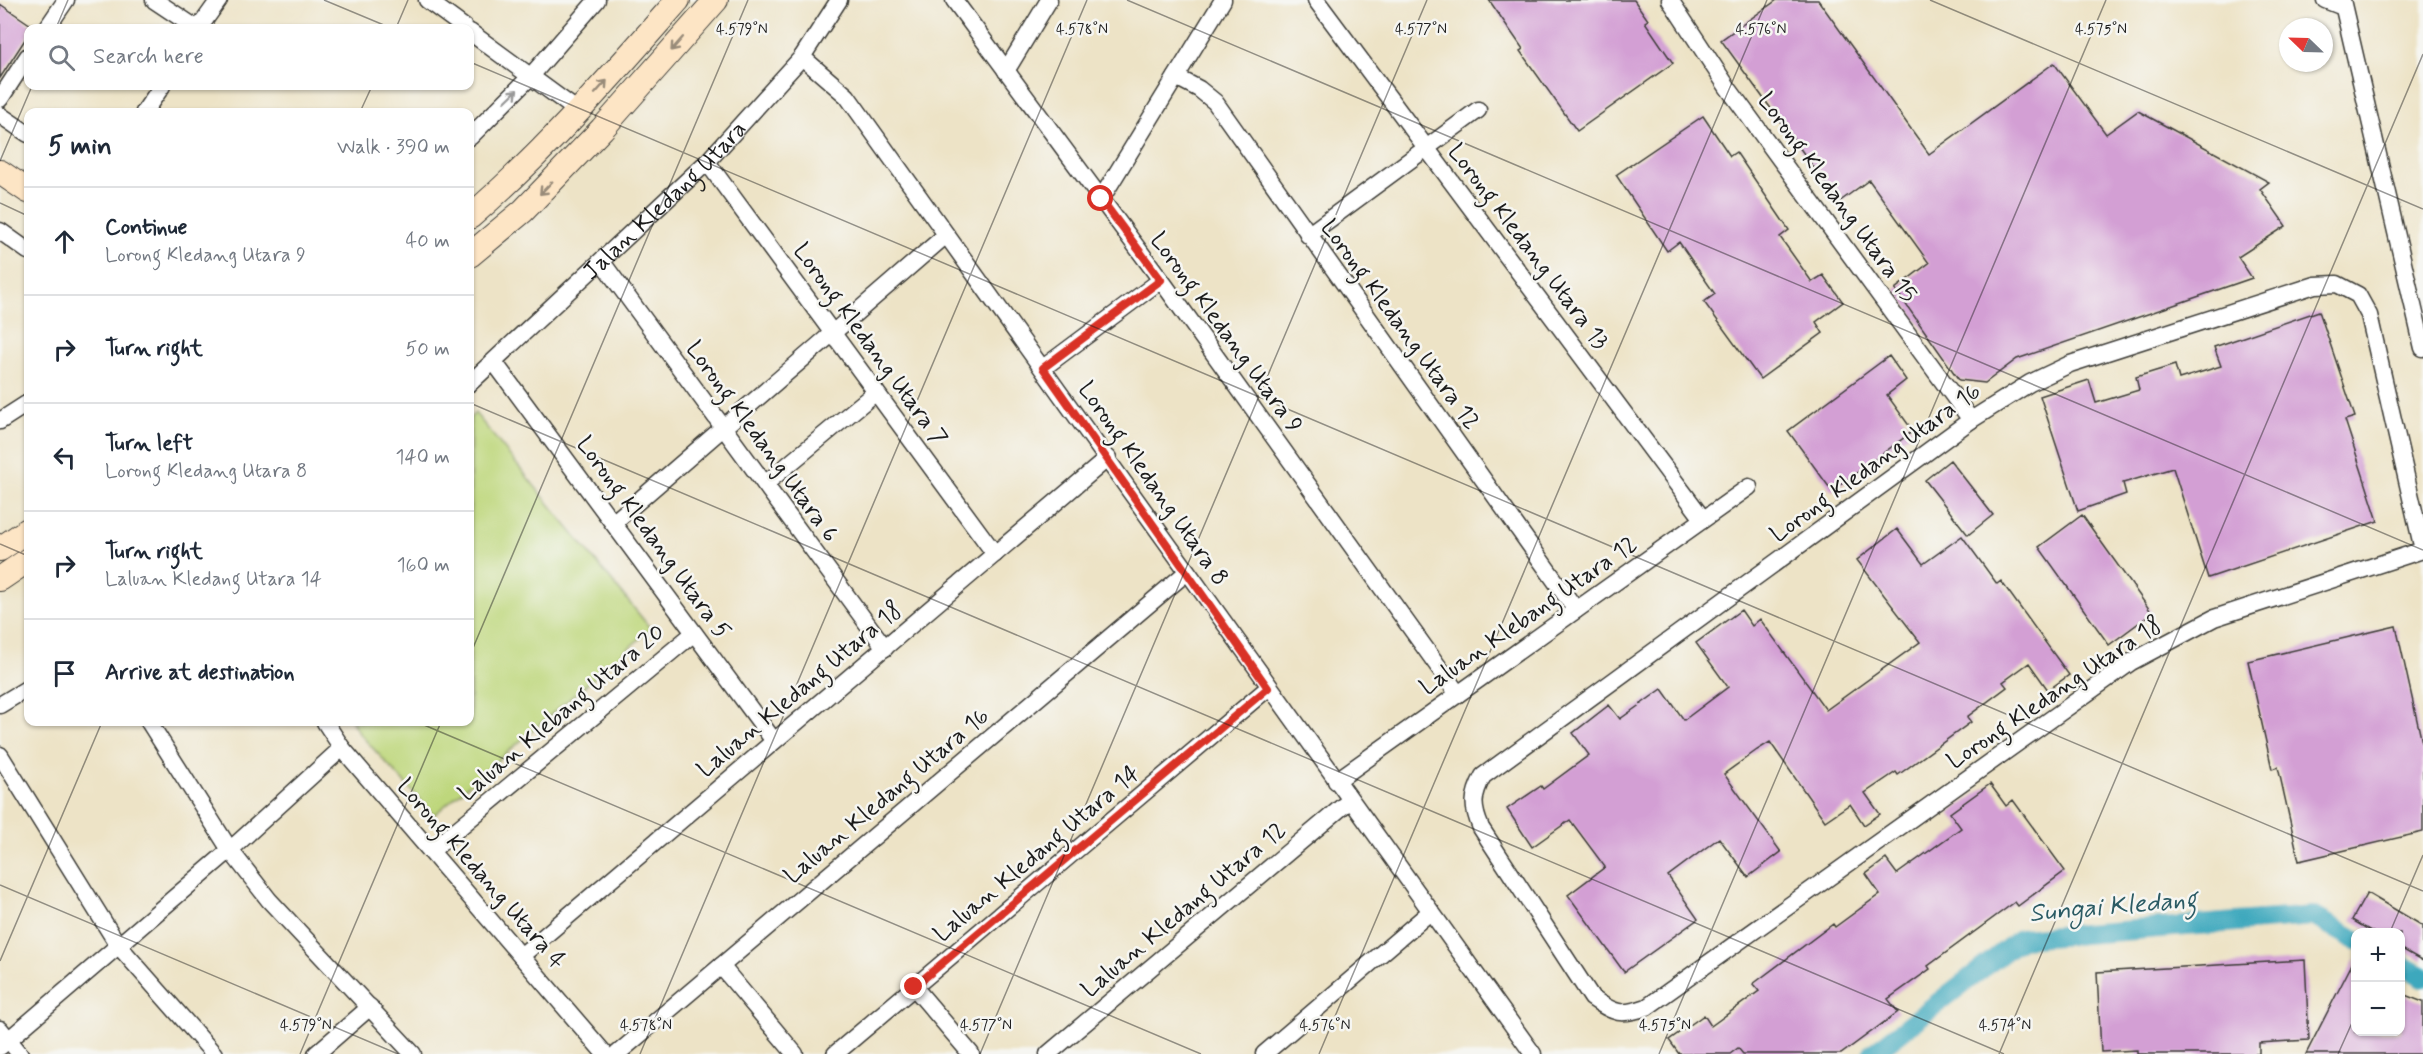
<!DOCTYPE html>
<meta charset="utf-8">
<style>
:root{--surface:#fff;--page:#f2f2f3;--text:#1f2937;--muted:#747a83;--line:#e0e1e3}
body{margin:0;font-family:Mynerve,sans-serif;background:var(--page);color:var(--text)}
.controls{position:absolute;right:18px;bottom:18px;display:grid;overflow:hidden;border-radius:12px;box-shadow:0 2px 4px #0004}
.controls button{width:54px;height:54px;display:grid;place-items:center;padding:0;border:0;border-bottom:2px solid var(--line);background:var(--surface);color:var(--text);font:30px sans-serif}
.compass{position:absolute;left:2279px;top:18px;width:54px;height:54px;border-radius:50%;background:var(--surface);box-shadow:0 2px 4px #0004;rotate:293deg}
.stop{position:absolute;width:18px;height:18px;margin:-14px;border:4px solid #d93025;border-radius:50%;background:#fff}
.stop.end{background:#d93025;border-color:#fff;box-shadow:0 2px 6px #0008}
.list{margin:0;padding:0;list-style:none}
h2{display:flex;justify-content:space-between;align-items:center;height:78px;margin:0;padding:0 24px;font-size:26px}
h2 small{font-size:20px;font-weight:400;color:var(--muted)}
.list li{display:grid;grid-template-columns:39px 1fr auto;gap:18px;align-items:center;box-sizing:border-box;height:108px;padding:0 24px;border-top:2px solid var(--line)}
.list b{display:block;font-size:22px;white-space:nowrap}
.list p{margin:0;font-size:20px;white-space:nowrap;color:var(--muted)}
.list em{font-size:20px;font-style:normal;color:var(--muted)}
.icon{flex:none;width:33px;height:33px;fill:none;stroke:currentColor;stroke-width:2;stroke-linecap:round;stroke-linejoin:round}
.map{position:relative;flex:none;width:2423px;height:1054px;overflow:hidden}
.search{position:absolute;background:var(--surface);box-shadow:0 2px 4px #0004;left:24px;top:24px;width:450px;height:66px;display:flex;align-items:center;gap:15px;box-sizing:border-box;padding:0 21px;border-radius:12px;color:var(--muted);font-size:22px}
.panel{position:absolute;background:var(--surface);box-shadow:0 2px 4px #0004;left:24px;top:108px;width:450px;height:618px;border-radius:12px}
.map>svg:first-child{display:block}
</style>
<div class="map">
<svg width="2423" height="1054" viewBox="0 0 2423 1054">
<rect width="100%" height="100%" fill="#f6f6f2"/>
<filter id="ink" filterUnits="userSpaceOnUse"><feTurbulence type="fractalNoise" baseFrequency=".0167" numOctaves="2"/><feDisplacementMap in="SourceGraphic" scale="12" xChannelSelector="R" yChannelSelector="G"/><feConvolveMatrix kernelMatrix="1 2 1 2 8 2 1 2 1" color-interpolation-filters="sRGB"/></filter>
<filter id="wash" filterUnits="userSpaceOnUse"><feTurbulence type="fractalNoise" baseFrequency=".008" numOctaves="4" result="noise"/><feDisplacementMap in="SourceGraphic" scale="24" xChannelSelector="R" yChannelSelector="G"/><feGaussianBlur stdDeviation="1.35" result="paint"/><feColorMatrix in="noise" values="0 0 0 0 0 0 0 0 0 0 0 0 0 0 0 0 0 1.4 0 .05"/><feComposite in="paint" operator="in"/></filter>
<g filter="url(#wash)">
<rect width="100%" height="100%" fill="#ede3c6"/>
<path fill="#bed77b" stroke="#6d7a4c" stroke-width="1.5" d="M 475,413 L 651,629 L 434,815 L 359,733 L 352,722 L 470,722 L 470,418 Z"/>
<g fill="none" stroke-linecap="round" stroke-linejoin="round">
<path stroke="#3da8bd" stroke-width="20" d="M 2400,964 L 2423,977
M 1872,1054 L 2020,939 L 2313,916 L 2356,940"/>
</g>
<g id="blocks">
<path fill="#d39fd4" d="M 1489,0 L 1634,0 L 1648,20 L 1645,22 L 1673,63 L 1577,131 L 1520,51 L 1523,49 Z
M 1777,0 L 1818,0 L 1929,154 L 2054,63 L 2106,134 L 2138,111 L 2269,182 L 2260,189 L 2286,226 L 2238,257 L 2252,278 L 2017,359 L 1985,383 L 1959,380 L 1895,289 L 1929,263 L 1869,180 L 1839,202 L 1721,40 Z
M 0,4 L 34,27 L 28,28 L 28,35 L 0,78 Z
M 1703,116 L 1730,156 L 1736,152 L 1789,230 L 1780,237 L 1812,282 L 1823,275 L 1843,302 L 1816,322 L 1823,333 L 1760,379 L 1704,302 L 1715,294 L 1679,242 L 1667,251 L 1616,175 Z
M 2319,311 L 2355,417 L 2345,420 L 2378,521 L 2208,578 L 2173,468 L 2123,483 L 2126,494 L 2078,511 L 2040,396 L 2089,380 L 2096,403 L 2139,390 L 2136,377 L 2175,365 L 2179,379 L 2221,366 L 2214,347 Z
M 1889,356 L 1906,380 L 1887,395 L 1913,431 L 1832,491 L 1788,431 Z
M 1950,460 L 1993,515 L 1968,535 L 1925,480 Z
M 2082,515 L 2152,613 L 2109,645 L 2039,547 Z
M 1897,529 L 1923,564 L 1962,536 L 1997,584 L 2001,581 L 2069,675 L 2048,690 L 2029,663 L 2003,682 L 2007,687 L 1967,717 L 1971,722 L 1898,775 L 1896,772 L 1865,793 L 1880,814 L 1864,825 L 1850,804 L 1825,821 L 1770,742 L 1757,750 L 1724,774 L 1781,852 L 1748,877 L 1719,838 L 1668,876 L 1698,919 L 1624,972 L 1568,895 L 1605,867 L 1570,820 L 1532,847 L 1507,809 L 1541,786 L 1543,789 L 1589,755 L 1573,733 L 1609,705 L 1620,719 L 1662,689 L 1684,720 L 1728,687 L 1696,643 L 1741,610 L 1752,626 L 1760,619 L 1826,710 L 1920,642 L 1857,560 Z
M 2396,626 L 2423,747 L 2423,832 L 2299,861 L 2278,767 L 2272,769 L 2248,661 Z
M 1990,784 L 2006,806 L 2013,800 L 2065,871 L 2018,906 L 2015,902 L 1928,966 L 1930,969 L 1888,999 L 1898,1012 L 1841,1054 L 1743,1054 L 1738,1048 L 1730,1054 L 1679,1054 L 1669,1040 L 1704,1015 L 1711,1026 L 1759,991 L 1753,984 L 1833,924 L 1835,927 L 1880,894 L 1866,874 L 1886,859 L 1897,874 L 1961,828 L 1950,813 Z
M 2367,893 L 2423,926 L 2423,961 L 2400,948 L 2400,933 L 2374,933 L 2352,920 Z
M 2355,958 L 2355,1032 L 2400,1032 L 2400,993 L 2423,1002 L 2423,1054 L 2306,1054 Z
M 2305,960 L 2309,1040 L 2259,1043 L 2259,1054 L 2137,1054 L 2137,1050 L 2101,1052 L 2097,972 Z"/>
</g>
</g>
<g filter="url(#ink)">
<use href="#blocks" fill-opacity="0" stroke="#3b3a36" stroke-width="1.5"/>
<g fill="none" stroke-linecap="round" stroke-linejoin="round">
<g stroke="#3b3a36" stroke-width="19">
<g id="street">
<path d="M 154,0 L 196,28"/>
<path d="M 427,0 L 465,28"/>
<path d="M 954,0 L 1161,280 L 1458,694"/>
<path d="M 1316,0 L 1703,519"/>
<path d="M 1670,0 L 1728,88 L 1971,420"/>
<path d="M 2325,0 L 2343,7"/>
<path d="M 2342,0 L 2423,348"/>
<path d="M 47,28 L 66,0"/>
<path d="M 199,28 L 219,0"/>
<path d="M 470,32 L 579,112"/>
<path d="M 802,57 L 847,96 L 1533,1054"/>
<path d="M 1006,71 L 1049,0"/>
<path d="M 1176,77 L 1199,89 L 1215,102 L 1576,610"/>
<path d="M 0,99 L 28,56"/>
<path d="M 144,112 L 162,86"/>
<path d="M 0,115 L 28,134"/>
<path d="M 470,137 L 530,77 L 597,0"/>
<path d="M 707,162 L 995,554"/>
<path d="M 1101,199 L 1223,0"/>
<path d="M 0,231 L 28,251"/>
<path d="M 1308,235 L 1478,110"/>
<path d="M 602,262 L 885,648"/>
<path d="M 2337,284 L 2358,295 L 2369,315 L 2423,550 L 2214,618 L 2131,662 L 1647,1007 C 1621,1016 1615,1014 1592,998 L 1481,828 C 1472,807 1472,796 1483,776 L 1971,420 L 2030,383 L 2070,364 L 2315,285 Z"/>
<path d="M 494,362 L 774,741"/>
<path d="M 1043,368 L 1161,280"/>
<path id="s1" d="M 470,383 L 707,162 L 802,57 L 839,0"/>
<path d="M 0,421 L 28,403"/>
<path d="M 765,484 L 876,392"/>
<path d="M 613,523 L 946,235"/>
<path d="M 0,705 L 28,688"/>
<path d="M 149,722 L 230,850 L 269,900 L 413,1054"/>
<path d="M 325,722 L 342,748 L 605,1054"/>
<path d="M 0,755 L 118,945 L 214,1054"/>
<path d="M 1336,781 L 1749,487"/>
<path d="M 431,851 L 694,633"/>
<path d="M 521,956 L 1108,458"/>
<path d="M 721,966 L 795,1054"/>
<path d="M 914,987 L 971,1054"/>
<path d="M 0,1029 L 20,1054"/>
<path d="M 0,1047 L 230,850 L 342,748"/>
<path d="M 316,1054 L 370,1007"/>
<path d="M 617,1054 L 1187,572"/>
<path d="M 835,1054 L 1268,688"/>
<path d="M 1048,1054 L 1349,801"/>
<path d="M 1264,1054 L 1430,912"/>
</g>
</g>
<g stroke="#3b3a36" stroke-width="26">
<path id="secondary" d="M 0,172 L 28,191
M 470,217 C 546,151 612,75 678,0
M 470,255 L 523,211 L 602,129 L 716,0
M 0,549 L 28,530
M 0,579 L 28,560"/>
</g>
<use href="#street" stroke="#fff" stroke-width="16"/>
<use href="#secondary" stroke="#fde5c5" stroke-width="24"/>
</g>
<defs><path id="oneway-shaft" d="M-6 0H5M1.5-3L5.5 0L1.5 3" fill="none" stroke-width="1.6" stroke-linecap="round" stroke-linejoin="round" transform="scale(1.5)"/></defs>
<g stroke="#988b79">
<use href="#oneway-shaft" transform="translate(677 44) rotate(131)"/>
<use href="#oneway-shaft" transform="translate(601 87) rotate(-48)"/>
<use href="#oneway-shaft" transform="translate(546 188) rotate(134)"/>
</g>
<use stroke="#999" href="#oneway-shaft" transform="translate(511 96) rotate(-44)"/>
</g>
<g fill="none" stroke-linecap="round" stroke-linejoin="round" filter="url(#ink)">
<path stroke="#d93025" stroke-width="8" d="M 914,987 L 1268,688 L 1043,368 L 1161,280 L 1101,199"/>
</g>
<path fill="none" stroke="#1c1c1c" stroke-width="1.5" stroke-opacity="0.45" d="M 324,0 L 391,28M 1127,0 L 2423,550M 1930,0 L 2423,209M 56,28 L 68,0M 396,28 L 408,0M 470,62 L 2423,891M 360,112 L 372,86M 0,161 L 32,86M 0,203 L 28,216M 470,403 L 2004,1054M 0,544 L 28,556M 470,655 L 748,0M 417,722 L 1201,1054M 0,885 L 398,1054M 2390,932 L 2423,855M 0,961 L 102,722M 300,1054 L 441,722M 640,1054 L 1087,0M 980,1054 L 1427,0M 1319,1054 L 1767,0M 1659,1054 L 2106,0M 1999,1054 L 2423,54M 2338,1054 L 2356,1014"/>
<g text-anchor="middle" stroke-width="5" stroke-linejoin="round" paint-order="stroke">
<g font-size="24" fill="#1c1c1c" stroke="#f6f6f2">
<text transform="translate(1838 197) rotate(54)" y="8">Lorong Kledang Utara 15</text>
<text dy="8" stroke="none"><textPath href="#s1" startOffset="267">Jalan Kledang Utara</textPath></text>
<text transform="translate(1529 246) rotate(53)" y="8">Lorong Kledang Utara 13</text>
<text transform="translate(1401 324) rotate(54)" y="8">Lorong Kledang Utara 12</text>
<text transform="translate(1227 332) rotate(54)" y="8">Lorong Kledang Utara 9</text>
<text transform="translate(871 344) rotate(54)" y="8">Lorong Kledang Utara 7</text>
<text transform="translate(763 441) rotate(54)" y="8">Lorong Kledang Utara 6</text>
<text transform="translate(1875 462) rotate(-36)" y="8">Lorong Kledang Utara 16</text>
<text transform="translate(1154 483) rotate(55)" y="8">Lorong Kledang Utara 8</text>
<text transform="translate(654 537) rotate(54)" y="8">Lorong Kledang Utara 5</text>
<text transform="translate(1528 615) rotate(-35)" y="8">Laluan Klebang Utara 12</text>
<text transform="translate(799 689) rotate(-40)" y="8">Laluan Kledang Utara 18</text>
<text transform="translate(2054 692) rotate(-34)" y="8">Lorong Kledang Utara 18</text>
<text transform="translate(561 712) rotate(-40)" y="8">Laluan Klebang Utara 20</text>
<text transform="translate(886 795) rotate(-40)" y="8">Laluan Kledang Utara 16</text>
<text transform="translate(1036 853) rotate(-40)" y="8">Laluan Kledang Utara 14</text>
<text transform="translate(482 873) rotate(49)" y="8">Lorong Kledang Utara 4</text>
<text transform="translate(1183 909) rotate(-40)" y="8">Laluan Kledang Utara 12</text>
</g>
<g font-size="26" font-style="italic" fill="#2b5b64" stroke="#f6f6f2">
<text transform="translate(2113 905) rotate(-5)" y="9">Sungai Kledang</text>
</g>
</g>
<g font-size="15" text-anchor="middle" fill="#1c1c1c" stroke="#f6f6f2" stroke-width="5" stroke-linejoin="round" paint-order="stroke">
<text x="742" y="34">4.579°N</text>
<text x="1082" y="34">4.578°N</text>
<text x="1421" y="34">4.577°N</text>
<text x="1761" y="34">4.576°N</text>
<text x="2101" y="34">4.575°N</text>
<text x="306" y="1030">4.579°N</text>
<text x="646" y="1030">4.578°N</text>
<text x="986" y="1030">4.577°N</text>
<text x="1325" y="1030">4.576°N</text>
<text x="1665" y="1030">4.575°N</text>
<text x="2005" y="1030">4.574°N</text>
</g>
</svg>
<div class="controls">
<button>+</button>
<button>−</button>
</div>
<svg class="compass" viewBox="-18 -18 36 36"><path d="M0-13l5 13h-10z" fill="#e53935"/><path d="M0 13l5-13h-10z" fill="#747a83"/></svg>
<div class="stop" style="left:1101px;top:199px"></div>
<div class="stop end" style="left:914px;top:987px"></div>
<div class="search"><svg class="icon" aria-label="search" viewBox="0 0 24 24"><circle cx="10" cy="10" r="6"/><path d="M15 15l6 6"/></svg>Search here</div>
<section class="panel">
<h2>5 min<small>Walk · 390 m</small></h2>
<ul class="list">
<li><svg class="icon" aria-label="ahead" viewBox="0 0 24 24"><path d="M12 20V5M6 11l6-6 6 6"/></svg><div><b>Continue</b><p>Lorong Kledang Utara 9</p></div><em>40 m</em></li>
<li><svg class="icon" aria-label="right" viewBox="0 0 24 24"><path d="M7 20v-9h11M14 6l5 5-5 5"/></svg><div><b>Turn right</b></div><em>50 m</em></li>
<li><svg class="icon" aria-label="left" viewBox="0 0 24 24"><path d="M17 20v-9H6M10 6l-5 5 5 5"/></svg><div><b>Turn left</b><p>Lorong Kledang Utara 8</p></div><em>140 m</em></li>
<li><svg class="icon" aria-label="right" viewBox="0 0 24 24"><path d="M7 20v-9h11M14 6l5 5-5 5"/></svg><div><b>Turn right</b><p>Laluan Kledang Utara 14</p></div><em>160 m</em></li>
<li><svg class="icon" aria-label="arrive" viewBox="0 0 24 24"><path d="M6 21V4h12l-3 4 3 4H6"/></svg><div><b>Arrive at destination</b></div></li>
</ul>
</section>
</div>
